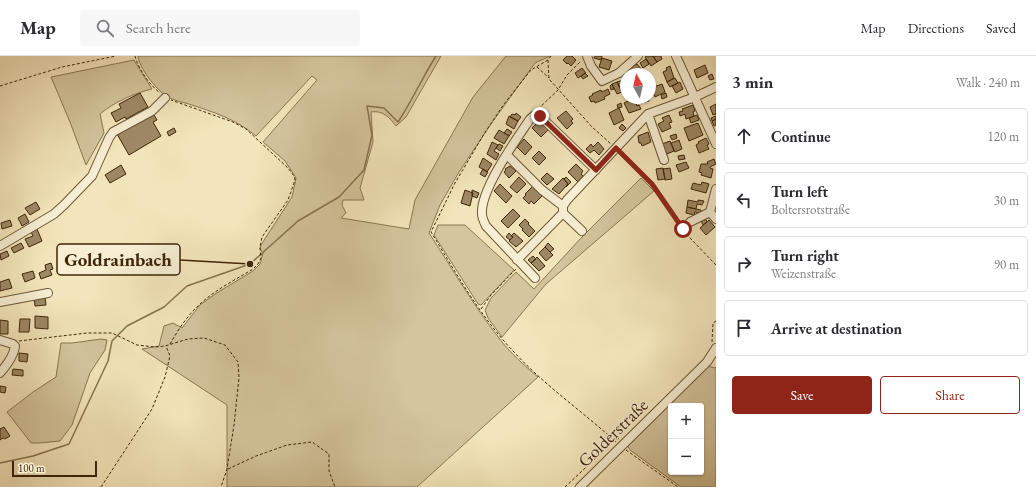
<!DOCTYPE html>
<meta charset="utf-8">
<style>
:root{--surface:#fff;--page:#f7f7f7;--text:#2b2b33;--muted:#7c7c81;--line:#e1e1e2;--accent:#8f2418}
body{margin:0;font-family:"EB Garamond",serif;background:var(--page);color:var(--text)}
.controls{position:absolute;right:12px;bottom:12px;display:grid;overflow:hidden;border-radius:4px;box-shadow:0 1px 3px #0004}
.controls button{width:36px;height:36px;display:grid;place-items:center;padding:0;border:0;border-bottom:1px solid var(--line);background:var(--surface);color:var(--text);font:20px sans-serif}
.compass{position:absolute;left:620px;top:12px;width:36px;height:36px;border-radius:50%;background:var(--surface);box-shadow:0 1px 3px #0004;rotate:352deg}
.scale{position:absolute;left:12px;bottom:10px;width:85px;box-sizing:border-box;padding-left:4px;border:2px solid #3f2608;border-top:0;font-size:11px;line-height:14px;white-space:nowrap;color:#3f2608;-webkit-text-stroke:3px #f7eed3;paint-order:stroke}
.stop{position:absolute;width:12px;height:12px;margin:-9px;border:3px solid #8f2418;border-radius:50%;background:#fff}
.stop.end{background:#8f2418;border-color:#fff;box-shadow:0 1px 4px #0008}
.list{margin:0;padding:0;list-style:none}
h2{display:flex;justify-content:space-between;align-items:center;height:52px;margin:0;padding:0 16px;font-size:17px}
h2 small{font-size:13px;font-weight:400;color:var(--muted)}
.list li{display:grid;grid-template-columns:26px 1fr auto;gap:12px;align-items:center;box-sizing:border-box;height:56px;margin:0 8px 8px;padding:0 8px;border:1px solid var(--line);border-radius:4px}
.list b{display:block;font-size:15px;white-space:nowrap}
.list p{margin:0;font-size:13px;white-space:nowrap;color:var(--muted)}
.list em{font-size:13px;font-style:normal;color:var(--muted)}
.actions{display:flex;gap:8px;padding:12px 16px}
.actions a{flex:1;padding:9px 0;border:1px solid var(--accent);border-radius:4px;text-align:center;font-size:14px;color:var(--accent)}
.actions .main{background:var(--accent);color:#fff}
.icon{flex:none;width:22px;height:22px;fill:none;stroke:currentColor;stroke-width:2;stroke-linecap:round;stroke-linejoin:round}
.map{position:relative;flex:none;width:716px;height:431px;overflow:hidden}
header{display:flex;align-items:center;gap:24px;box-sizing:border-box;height:56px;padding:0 20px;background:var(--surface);border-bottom:1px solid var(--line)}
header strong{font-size:19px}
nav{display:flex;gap:22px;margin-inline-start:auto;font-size:14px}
.search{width:280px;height:36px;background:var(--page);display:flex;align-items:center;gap:10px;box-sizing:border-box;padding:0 14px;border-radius:4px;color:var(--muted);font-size:15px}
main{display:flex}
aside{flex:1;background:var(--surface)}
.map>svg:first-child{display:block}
</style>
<header>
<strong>Map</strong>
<div class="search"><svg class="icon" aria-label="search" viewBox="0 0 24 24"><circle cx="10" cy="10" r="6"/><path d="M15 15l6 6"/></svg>Search here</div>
<nav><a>Map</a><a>Directions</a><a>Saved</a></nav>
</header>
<main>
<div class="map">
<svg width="716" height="431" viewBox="0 0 716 431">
<rect width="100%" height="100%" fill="#f3e5bb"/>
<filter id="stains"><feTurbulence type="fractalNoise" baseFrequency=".005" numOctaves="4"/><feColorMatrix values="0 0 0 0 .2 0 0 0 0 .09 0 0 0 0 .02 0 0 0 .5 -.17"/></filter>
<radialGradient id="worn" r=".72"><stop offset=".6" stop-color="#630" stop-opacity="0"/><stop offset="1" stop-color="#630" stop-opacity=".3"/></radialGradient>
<path fill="#d4c59d" stroke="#8a7652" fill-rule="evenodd" d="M 138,0 L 441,0 L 406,61 L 396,70 C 390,62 383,54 371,56 L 373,86 L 360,132 L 364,144 L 343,144 L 342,149 L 346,157 L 341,162 L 409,173 L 415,144 L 473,41 L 506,0 L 550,0 L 535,7 L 491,68 L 459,116 L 440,149 L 429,177 C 452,212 473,249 499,282 C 510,297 524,309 538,321 L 417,431 L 227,431 L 227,349 L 142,293 L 159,290 L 164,270 L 173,267 L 182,272 L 200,249 L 215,238 L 253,215 L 260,208 L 263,197 L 260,193 L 261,189 L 292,141 L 296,122 L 285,105 L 263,86 L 317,24 L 312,20 L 256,80 C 236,63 213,56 189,48 C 182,46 172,44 166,40 C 156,33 139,12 138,0 Z
M 134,4 L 152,33 C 135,37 114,46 100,58 L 104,77 L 86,109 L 70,66 L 51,21 Z
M 641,122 L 654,135 L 546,228 L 502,281 L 488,262 L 485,254 L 491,242 L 516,216 L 534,233 L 582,181 Z
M 438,169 L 465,169 L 514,214 L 481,249 L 478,248 L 434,179 Z
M 101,283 L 107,284 L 105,294 L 90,317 L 72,369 L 60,385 L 40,387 L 31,387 L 7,356 L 33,336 L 56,321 L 61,287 L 72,287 Z
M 707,310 L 715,312 L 716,311 L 716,431 L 681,431 L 630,394 L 628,390 L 629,386 ZM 671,350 L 701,350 L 701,416 L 671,416 Z"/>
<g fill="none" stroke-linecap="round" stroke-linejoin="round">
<path stroke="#86724f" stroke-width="1.5" d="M 0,407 L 33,400 L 69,388 L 108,305 L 112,285 L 127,270 L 164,251 L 187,230 L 250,208 L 298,165 L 339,141 L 364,114 L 372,79 L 367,50 L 384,52 L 398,66 C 412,45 422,22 436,0"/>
</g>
<path fill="#9d8965" stroke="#3f2608" d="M 567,0 L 572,0 L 576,4 L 571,10 L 568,7 L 567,8 L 563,4 Z
M 595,0 L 602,0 L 601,4 L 594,2 Z
M 647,0 L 653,0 L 657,6 L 651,10 L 645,1 Z
M 653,0 L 661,0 L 662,3 L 657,6 Z
M 602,2 L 612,5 L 609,14 L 599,11 Z
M 646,3 L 649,8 L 643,12 L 640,7 Z
M 637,8 L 644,16 L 641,18 L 636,18 L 630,12 Z
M 705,9 L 708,17 L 697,22 L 694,14 Z
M 670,10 L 674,22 L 667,26 L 663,16 L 667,14 L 666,12 Z
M 582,12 L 586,17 L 578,22 L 575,17 Z
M 630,12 L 636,18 L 627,18 Z
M 585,17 L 588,20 L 583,23 L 581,20 Z
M 712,18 L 714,23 L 710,24 L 708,20 Z
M 675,22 L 678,27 L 670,31 L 667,26 Z
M 623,24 L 626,31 L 626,34 L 622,36 L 617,26 Z
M 617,26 L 622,36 L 617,38 L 612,28 Z
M 680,26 L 683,33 L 676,37 L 672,30 Z
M 612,28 L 614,33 L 611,34 L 610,30 Z
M 662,28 L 665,36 L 655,41 L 651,32 Z
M 608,33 L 610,38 L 604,41 L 605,43 L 595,47 L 594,45 L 591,46 L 589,41 L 593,39 L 592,38 L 601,34 L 602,36 Z
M 140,37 L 148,51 L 126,63 L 125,61 L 116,66 L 111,57 L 121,52 L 119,48 Z
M 666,37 L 667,41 L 662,43 L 661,39 Z
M 634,42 L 637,50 L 639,49 L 641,53 L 629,57 L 624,47 Z
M 639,42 L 648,42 L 649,45 L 641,47 Z
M 621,47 L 622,51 L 618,52 L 617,49 Z
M 716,48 L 716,58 L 713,59 L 710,51 Z
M 693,49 L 695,55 L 693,56 L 694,60 L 686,63 L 685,58 L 680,60 L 679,56 L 683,55 L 682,53 Z
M 619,52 L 624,64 L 614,69 L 609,57 Z
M 566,55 L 573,63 L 571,65 L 573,67 L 567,73 L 557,62 Z
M 516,57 L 521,61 L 518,65 L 510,61 L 512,58 L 515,59 Z
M 154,59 L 157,64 L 153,66 L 161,80 L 129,99 L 117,78 L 150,60 L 151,61 Z
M 669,59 L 672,66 L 669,67 L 671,72 L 662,76 L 658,68 L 664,65 L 662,62 Z
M 697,59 L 699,64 L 691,67 L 689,62 Z
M 509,60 L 518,65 L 514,73 L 506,68 Z
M 716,60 L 716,63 L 712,65 L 711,62 Z
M 716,63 L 716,69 L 714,70 L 712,65 Z
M 540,64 L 549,73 L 541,81 L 532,72 Z
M 698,67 L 703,79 L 689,85 L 684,72 Z
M 622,68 L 626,72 L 623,75 L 619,72 Z
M 174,72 L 176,76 L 169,80 L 167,76 Z
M 507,73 L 512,76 L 509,80 L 504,77 Z
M 499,74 L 509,80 L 504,88 L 494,82 Z
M 648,76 L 651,86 L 642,90 L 641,87 L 639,87 L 638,80 Z
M 676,78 L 677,82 L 672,84 L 670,80 Z
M 706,82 L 709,88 L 707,89 L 709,93 L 699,97 L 696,89 L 699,87 L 698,86 Z
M 524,83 L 532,91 L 525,99 L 517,91 Z
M 679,84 L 682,93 L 675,96 L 671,87 Z
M 670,85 L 674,95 L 667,98 L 662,88 Z
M 492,86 L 498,89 L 494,95 L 499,98 L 496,104 L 487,98 Z
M 598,86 L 604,93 L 599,99 L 594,94 L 590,97 L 586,93 L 591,88 L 593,91 Z
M 499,88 L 503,90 L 500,95 L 496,92 Z
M 539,95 L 546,102 L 539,109 L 532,102 Z
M 684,99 L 685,103 L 679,104 L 678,100 Z
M 483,102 L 492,108 L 487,116 L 479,111 Z
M 714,103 L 716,108 L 710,111 L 710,112 L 713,113 L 711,122 L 701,119 L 702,117 L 699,116 L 701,108 L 708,108 L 707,106 Z
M 686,106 L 689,112 L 679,116 L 676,109 Z
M 576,108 L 583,115 L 581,118 L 583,120 L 578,126 L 568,116 Z
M 121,109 L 126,118 L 110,127 L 105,119 Z
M 510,110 L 516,115 L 509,122 L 504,116 L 506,114 L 505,113 Z
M 663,112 L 665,123 L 658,124 L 656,113 Z
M 670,112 L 672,123 L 665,124 L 663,113 Z
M 483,113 L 488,116 L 485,121 L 480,118 Z
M 547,117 L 554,123 L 547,129 L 541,123 Z
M 519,121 L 526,128 L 517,137 L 510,131 Z
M 566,121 L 571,126 L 566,131 L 568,128 L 564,123 Z
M 563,122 L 568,128 L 559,138 L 552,133 Z
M 702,126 L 709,128 L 706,137 L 691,133 L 693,127 L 701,129 Z
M 500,128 L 512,140 L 506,147 L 494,135 Z
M 533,130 L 542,140 L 534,148 L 531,145 L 529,148 L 523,142 L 526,139 L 525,138 Z
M 465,134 L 473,137 L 470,150 L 461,147 Z
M 472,134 L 479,137 L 477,142 L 472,140 Z
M 688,144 L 698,146 L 698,144 L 704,145 L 702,149 L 697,148 L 696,153 L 687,151 Z
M 36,146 L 40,153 L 30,159 L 25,152 Z
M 687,151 L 701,154 L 700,157 L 695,156 L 694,159 L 686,157 Z
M 513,153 L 520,160 L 508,172 L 501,165 Z
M 25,158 L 29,166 L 22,170 L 18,162 Z
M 705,162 L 707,166 L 703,169 L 701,165 Z
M 525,163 L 529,167 L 528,168 L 535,175 L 529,181 L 522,174 L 523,173 L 519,169 Z
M 10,164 L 12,170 L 2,173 L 1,167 Z
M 709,164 L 715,171 L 706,179 L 700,172 Z
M 37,173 L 42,185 L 29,191 L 25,183 L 33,180 L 31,176 Z
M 509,177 L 513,181 L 510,184 L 506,181 Z
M 514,177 L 523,185 L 516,191 L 509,185 L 513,181 L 511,180 Z
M 21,187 L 24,192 L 14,197 L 11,192 Z
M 548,187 L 554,193 L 550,196 L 545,191 Z
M 545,191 L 553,199 L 546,205 L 539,197 Z
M 7,195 L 9,200 L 1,204 L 0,198 Z
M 533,200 L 536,203 L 531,207 L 528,204 Z
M 537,201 L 545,210 L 539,215 L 531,207 Z
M 51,207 L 53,213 L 50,214 L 52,219 L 41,223 L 39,217 L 46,214 L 45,209 Z
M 33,215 L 35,222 L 25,226 L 22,218 Z
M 9,223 L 12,232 L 0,235 L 0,226 Z
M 45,241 L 46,249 L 35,250 L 34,242 Z
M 35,260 L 48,261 L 48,273 L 35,272 Z
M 20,263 L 30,263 L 29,276 L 19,276 Z
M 0,264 L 8,265 L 8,278 L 0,278 Z
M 19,297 L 28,298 L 27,306 L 19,305 Z
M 13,313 L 23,314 L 23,320 L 12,319 Z
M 0,330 L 6,331 L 5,337 L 0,336 Z
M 4,371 L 10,380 L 5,383 L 3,382 L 0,384 L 0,373 Z"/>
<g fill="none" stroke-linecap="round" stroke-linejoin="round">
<g stroke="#6c5635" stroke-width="10">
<path id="minor" d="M 587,0 L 591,10 L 602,25 L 619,17 L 638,0
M 676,0 L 716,88
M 648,58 L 664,104
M 507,99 L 542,134 L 563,150
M 716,133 L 710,156 L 716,163
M 690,166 L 710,156
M 582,175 L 563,157 L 563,150 L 567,144 L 648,58 L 695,41 L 716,31
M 0,190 L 54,158 L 64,149 L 92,120 L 109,82 L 113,76 L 152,55 L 165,42
M 517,204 L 563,157
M 535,222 L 486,170 C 484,166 482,162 482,158 C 480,134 516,84 530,63 L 535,59 L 540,60 L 596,114
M 0,246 L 48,237
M 0,284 L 13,288 L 15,290 C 14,300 6,310 0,317
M 580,431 L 707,306 L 716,292"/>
</g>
<path stroke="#3f2608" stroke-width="1" stroke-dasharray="3 2" stroke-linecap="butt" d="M 135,0 C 139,14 149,28 160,37
M 551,0 L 548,4 L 549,23 L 592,71 L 611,88
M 548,4 L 531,14 L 504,48 L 484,78 L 455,127 L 431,176 C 456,217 480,260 513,295 C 544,329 582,355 616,386
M 537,11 L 549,22
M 0,30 L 62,11 L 116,0
M 538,53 L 558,34 L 567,19 L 581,5
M 620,97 L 652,129 L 691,183 L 716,209
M 481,253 L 491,239 L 517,212
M 19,285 L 87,277 L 112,277 L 137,289 L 155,291 L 165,290 L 188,283 L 204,282 L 225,289 L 238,306 L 239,322 L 234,369 L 227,413 L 221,431
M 712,286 L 713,267 L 716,265
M 170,288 C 177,276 185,263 195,253 C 211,236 233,225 253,213 L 258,208 L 261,202 L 260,191 L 262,181 L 288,144 L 295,124 L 294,120 L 288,112 L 246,73 L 233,66 L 171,44
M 626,394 L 678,431
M 228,413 L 256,400 L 287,389 L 312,386 L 329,398 L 329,415 L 335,431
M 101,431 L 152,353 L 165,321 L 170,300 L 166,290
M 565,431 L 615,384 L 620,382"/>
<use href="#minor" stroke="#f7eed3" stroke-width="8"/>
</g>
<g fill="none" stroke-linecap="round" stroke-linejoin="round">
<path stroke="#8f2418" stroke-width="5" d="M 540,60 L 596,114 L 616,92 L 652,128 L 683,173"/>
</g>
<g text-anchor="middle" stroke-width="3" stroke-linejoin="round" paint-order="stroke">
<g font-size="18" fill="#3f2608" stroke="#f7eed3">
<text transform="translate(613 377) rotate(-44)" y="6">Golderstraße</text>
</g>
</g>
<path fill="none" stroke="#3f2608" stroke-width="1.5" d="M250 208L180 204"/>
<circle fill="#3f2608" stroke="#f7eed3" stroke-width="1.5" cx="250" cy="208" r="4"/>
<rect fill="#f7eed3" stroke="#3f2608" stroke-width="1.5" x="57" y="188" width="123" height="31" rx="4"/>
<g font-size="19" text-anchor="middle" font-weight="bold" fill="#3f2608">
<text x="118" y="210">Goldrainbach</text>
</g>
<rect width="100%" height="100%" filter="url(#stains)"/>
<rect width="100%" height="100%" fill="url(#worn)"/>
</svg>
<div class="controls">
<button>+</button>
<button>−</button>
</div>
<svg class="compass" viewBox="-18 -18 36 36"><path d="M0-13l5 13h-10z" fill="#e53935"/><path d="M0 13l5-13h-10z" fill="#7c7c81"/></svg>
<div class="scale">100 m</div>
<div class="stop" style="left:683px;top:173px"></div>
<div class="stop end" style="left:540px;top:60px"></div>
</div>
<aside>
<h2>3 min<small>Walk · 240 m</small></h2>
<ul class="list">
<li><svg class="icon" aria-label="ahead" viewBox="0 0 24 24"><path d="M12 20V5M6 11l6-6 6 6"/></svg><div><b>Continue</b></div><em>120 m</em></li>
<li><svg class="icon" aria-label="left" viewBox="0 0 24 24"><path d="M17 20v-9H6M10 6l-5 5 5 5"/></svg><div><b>Turn left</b><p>Boltersrotstraße</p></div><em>30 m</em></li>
<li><svg class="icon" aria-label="right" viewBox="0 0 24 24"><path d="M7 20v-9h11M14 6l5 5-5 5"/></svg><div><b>Turn right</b><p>Weizenstraße</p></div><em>90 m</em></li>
<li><svg class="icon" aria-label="arrive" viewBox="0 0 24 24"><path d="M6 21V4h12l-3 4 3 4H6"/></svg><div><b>Arrive at destination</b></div></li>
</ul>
<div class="actions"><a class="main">Save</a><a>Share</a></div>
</aside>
</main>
